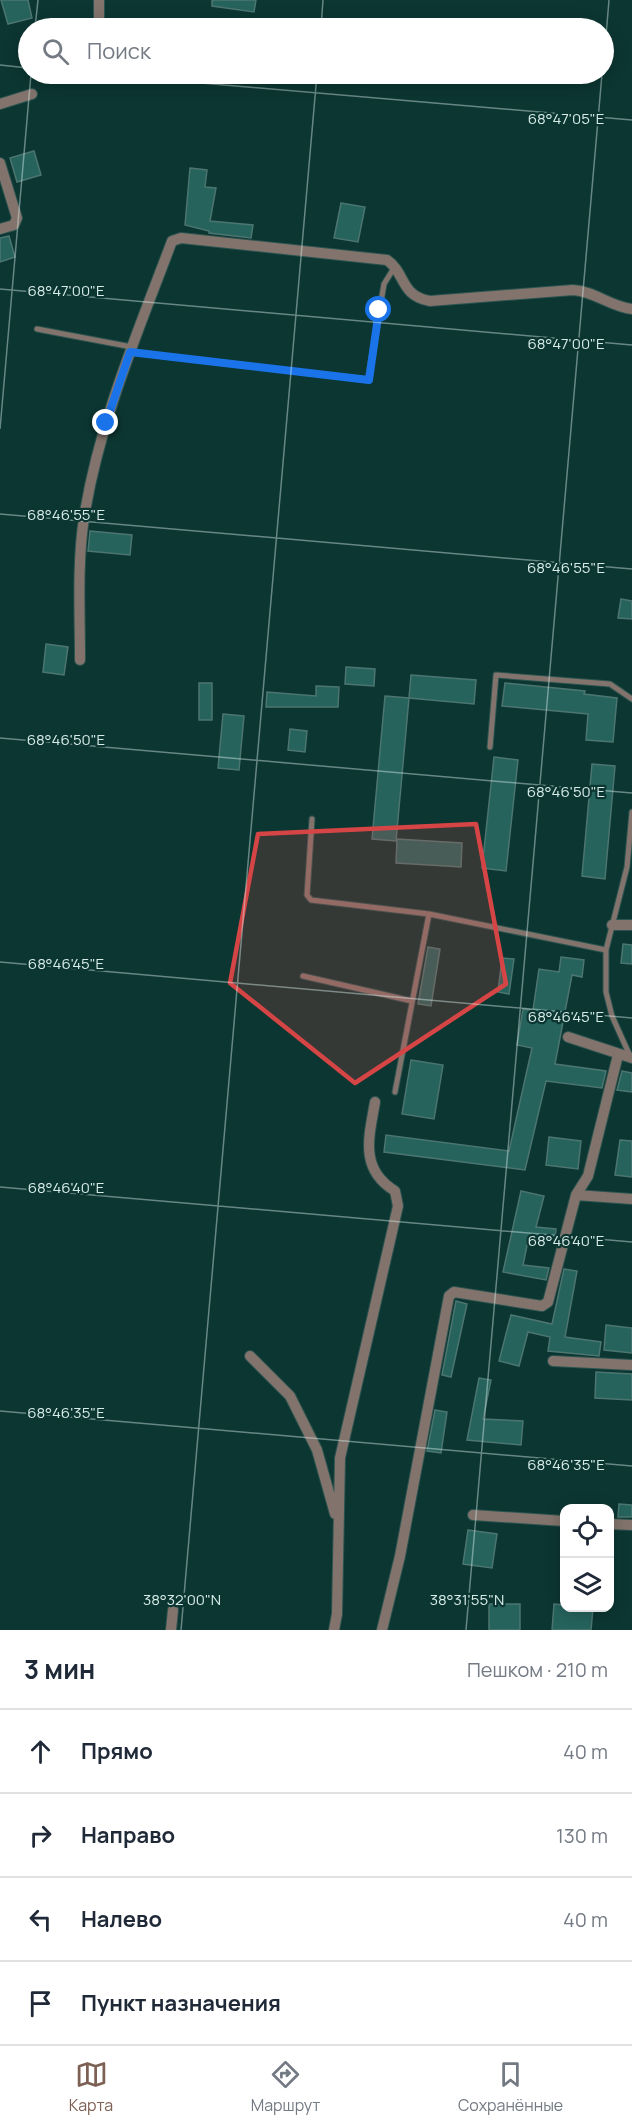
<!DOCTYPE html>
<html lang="ru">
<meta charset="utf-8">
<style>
:root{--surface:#fff;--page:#f6f6f7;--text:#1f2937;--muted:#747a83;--line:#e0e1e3;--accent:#7d6054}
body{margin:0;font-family:Manrope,sans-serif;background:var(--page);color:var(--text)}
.controls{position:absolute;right:18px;bottom:18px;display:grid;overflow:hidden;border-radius:12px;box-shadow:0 3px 15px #0003}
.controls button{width:54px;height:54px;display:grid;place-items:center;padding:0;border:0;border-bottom:2px solid var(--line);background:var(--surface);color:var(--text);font:30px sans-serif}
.stop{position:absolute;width:18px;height:18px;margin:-14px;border:4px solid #1a73e8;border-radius:50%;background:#fff}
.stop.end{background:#1a73e8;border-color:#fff;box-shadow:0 2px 6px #0008}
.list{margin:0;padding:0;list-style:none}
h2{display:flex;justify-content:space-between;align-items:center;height:78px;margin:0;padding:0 24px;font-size:26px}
h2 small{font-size:20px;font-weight:400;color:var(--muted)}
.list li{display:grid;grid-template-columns:39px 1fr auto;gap:18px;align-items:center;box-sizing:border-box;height:84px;padding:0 24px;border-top:2px solid var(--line)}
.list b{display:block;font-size:22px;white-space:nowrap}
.list em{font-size:20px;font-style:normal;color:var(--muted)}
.icon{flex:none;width:33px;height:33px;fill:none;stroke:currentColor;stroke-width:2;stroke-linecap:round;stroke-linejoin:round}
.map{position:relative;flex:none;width:632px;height:1630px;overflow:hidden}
.search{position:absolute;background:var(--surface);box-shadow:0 3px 15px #0003;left:18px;right:18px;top:18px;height:66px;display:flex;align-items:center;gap:15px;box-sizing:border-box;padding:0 21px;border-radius:33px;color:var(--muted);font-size:22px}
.sheet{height:414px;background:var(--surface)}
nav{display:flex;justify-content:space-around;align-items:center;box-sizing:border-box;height:84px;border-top:2px solid var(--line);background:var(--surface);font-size:16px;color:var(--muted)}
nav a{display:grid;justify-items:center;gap:3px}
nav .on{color:var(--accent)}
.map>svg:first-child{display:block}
</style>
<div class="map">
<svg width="632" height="1630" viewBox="0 0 632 1630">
<rect width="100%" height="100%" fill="#0c3632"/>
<path fill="#26635d" stroke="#4c7570" stroke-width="1.5" d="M 1,0 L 28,0 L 32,18 L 8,24 Z
M 212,0 L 256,0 L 254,12 L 212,6 Z
M 34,151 L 41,175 L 17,182 L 10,158 Z
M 190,168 L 207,170 L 205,187 L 216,188 L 210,221 L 253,225 L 251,238 L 209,233 L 209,231 L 185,225 Z
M 341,203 L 365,207 L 358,242 L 334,238 Z
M 9,236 L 15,257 L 0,262 L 0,238 Z
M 90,531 L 132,535 L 130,555 L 88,551 Z
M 621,599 L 632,601 L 632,619 L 618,618 Z
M 46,644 L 68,647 L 64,675 L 43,672 Z
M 346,667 L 375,669 L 374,686 L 345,684 Z
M 411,675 L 476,680 L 474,704 L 409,698 Z
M 199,683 L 212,683 L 212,720 L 199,720 Z
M 505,683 L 585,691 L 584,694 L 617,698 L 613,742 L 586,740 L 588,714 L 502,706 Z
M 316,686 L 339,687 L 338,707 L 266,707 L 267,692 L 316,696 Z
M 385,696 L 409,698 L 396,841 L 372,839 Z
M 223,714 L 244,716 L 239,770 L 218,768 Z
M 290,729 L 307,731 L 305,752 L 288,750 Z
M 494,757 L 518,760 L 506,871 L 482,868 Z
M 592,764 L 615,766 L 605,879 L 582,876 Z
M 397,839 L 462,843 L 461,867 L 396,863 Z
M 623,944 L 632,945 L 632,964 L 621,963 Z
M 428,947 L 440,949 L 431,1006 L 418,1004 Z
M 561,957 L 584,960 L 582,977 L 572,975 L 555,1064 L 606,1071 L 602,1088 L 546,1081 L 525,1170 L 384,1152 L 386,1135 L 509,1151 L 532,1048 L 517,1045 L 523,1009 L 533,1010 L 539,969 L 559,972 Z
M 502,958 L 514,959 L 509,994 L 498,992 Z
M 411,1060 L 443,1065 L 434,1119 L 402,1114 Z
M 622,1071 L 632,1073 L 632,1092 L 617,1090 Z
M 549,1137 L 581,1141 L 578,1169 L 546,1165 Z
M 620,1140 L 632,1141 L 632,1177 L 615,1175 Z
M 521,1191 L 544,1196 L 536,1227 L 556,1229 L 555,1239 L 529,1236 L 523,1265 L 549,1268 L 546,1280 L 503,1272 Z
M 564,1269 L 577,1271 L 565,1337 L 601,1342 L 599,1356 L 548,1351 L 550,1337 L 528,1332 L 519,1366 L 499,1361 L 511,1315 L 552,1324 Z
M 456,1301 L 467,1304 L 451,1377 L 442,1375 Z
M 606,1325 L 632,1328 L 632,1353 L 604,1350 Z
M 596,1372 L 632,1374 L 632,1400 L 595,1398 Z
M 479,1378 L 491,1380 L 483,1419 L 523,1421 L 521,1445 L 467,1440 Z
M 435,1410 L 447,1412 L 441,1453 L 427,1451 Z
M 619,1504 L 632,1505 L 632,1517 L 618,1517 Z
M 468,1530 L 497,1534 L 492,1568 L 463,1564 Z
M 489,1604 L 520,1604 L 520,1630 L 489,1630 Z
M 554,1604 L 564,1605 L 564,1608 L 593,1608 L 591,1630 L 552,1630 Z"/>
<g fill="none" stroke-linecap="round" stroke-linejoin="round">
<g stroke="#2c534f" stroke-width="7">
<path id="lane" d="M 37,329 L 132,347
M 130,352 L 368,380 L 384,284 L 394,268
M 490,747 L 496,675 L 610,684 L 632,699
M 312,819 L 307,895 L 311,900 L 429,914
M 303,976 L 412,1001
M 630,1056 L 612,1016 L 606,992 L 606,950 L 627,867 L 632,812
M 395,1092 L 429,914 L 606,950"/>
</g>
<g stroke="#2c534f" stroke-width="12">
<path id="street" d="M 99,28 L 99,0
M 0,104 L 32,94
M 0,163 L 17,218 L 14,225 L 0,229
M 80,660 C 80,613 77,564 84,518 C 99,422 138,332 172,241 L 181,238 L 387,260 C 406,273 400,296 430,301 L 573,290 C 594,291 611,307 632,309
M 612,925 L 632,925
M 568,1037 L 632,1058
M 576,1195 L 632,1199
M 250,1356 L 290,1396 L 317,1450 L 335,1514
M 553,1361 L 632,1365
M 473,1515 L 564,1521
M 610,1524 L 632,1525
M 171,1630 L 173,1610
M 334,1630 L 337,1614 L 340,1458 L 398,1206 L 395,1191 C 359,1169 369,1137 375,1102
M 382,1630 L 400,1556 L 449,1296 L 454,1292 L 542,1306 L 548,1302 L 576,1195 L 588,1176 L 618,1055"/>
</g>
<use href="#lane" stroke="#82746c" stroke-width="5"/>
<use href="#street" stroke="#82746c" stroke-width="10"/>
</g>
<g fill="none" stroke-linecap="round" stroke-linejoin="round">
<path stroke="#1a73e8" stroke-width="8" d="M 106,423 L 130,352 L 369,380 L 379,310"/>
</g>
<path fill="#d64545" fill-opacity="0.2" stroke="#d64545" stroke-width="4.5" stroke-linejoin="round" d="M 476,824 L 506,984 L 355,1083 L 230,983 L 258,834 Z"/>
<path fill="none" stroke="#d7ece9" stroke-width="1.5" stroke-opacity="0.45" d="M 35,28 L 38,0M 321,28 L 323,0M 604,60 L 609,0M 0,65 L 28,68M 96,74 L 632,120M 0,289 L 632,345M 0,429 L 31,74M 0,514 L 632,569M 0,738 L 632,793M 0,962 L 632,1018M 0,1187 L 632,1242M 0,1411 L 632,1466M 181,1630 L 317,74M 466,1630 L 602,74"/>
<g font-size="15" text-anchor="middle" fill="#d7ece9" stroke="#0c3632" stroke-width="4.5" stroke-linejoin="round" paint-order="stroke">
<text x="566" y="124">68°47'05"E</text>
<text x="66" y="296">68°47'00"E</text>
<text x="566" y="349">68°47'00"E</text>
<text x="66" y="520">68°46'55"E</text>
<text x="566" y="573">68°46'55"E</text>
<text x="66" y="745">68°46'50"E</text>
<text x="566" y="797">68°46'50"E</text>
<text x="66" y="969">68°46'45"E</text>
<text x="566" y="1022">68°46'45"E</text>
<text x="66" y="1193">68°46'40"E</text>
<text x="566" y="1246">68°46'40"E</text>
<text x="66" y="1418">68°46'35"E</text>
<text x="566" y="1470">68°46'35"E</text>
<text x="182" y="1605">38°32'00"N</text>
<text x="467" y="1605">38°31'55"N</text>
</g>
</svg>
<div class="controls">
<button><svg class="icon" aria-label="locate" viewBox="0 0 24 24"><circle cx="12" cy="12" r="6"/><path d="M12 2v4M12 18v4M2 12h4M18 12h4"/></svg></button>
<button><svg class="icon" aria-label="layers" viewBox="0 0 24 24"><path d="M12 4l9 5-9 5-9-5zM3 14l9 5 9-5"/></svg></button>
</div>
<div class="stop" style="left:379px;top:310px"></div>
<div class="stop end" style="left:106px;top:423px"></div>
<div class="search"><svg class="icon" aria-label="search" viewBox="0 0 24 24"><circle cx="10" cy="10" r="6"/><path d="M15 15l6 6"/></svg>Поиск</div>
</div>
<section class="sheet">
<h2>3 мин<small>Пешком · 210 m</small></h2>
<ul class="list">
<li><svg class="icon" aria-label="ahead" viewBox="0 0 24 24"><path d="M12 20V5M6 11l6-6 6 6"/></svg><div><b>Прямо</b></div><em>40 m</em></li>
<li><svg class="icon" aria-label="right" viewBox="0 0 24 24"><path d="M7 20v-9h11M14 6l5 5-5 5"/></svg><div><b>Направо</b></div><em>130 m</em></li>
<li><svg class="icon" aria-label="left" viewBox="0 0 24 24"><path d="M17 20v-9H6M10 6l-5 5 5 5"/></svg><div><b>Налево</b></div><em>40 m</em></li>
<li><svg class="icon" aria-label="arrive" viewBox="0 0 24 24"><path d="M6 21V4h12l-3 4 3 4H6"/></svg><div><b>Пункт назначения</b></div></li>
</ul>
</section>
<nav>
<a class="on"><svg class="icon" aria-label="map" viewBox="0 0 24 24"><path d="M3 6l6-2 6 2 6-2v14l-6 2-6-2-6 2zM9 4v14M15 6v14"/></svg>Карта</a>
<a><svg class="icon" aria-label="directions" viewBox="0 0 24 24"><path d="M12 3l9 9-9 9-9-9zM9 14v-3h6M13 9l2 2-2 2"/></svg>Маршрут</a>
<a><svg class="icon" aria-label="saved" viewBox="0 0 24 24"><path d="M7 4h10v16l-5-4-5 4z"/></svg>Сохранённые</a>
</nav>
